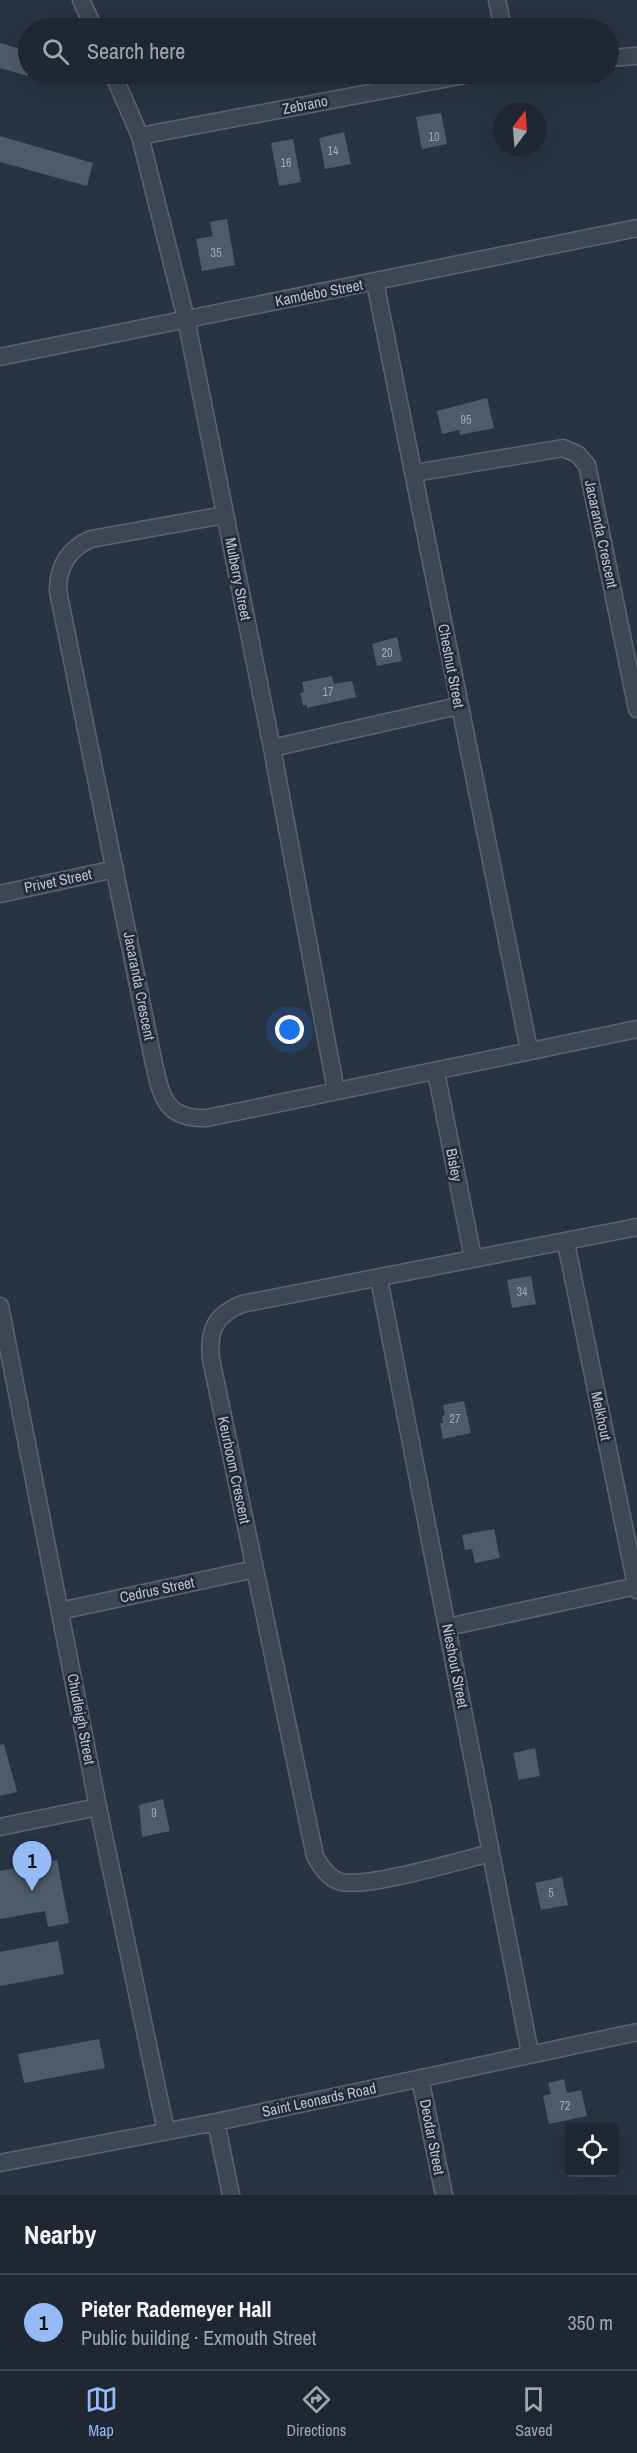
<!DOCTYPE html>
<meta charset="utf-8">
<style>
:root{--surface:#1e2732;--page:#2b333e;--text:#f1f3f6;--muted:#a1a5ac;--line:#3c444d;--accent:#96baf6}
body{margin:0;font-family:"Archivo Narrow",sans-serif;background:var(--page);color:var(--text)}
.controls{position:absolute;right:18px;bottom:18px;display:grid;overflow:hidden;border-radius:6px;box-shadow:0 6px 24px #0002}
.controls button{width:54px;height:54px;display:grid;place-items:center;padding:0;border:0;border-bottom:2px solid var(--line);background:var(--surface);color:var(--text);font:30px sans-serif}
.compass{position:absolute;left:493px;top:102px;width:54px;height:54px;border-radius:50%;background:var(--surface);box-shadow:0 6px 24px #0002;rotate:16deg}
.you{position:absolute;left:290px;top:1030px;width:21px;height:21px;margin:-15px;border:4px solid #fff;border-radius:50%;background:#1a73e8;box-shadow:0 0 0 9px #1a73e833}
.badge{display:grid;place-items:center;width:39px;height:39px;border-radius:50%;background:var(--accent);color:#111;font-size:20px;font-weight:700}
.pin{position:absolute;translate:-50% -50px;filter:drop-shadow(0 2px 3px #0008)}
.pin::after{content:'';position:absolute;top:32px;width:21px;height:18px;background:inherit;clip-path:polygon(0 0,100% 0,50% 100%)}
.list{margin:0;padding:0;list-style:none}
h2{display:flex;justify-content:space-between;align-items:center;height:78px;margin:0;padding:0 24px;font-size:26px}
h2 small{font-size:20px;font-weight:400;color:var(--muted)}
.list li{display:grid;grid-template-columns:39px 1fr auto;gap:18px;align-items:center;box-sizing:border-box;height:96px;padding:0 24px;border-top:2px solid var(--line)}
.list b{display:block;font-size:22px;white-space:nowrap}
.list p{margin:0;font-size:20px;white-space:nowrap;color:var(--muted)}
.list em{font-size:20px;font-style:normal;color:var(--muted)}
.icon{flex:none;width:33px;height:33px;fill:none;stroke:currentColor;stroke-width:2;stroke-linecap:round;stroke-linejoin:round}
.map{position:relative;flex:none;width:637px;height:2195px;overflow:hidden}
.search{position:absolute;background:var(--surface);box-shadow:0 6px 24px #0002;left:18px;right:18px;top:18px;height:66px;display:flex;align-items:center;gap:15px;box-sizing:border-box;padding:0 21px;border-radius:33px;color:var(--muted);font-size:22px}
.sheet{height:174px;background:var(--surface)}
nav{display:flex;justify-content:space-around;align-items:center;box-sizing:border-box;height:84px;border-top:2px solid var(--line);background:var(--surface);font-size:16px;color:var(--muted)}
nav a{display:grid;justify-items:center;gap:3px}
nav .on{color:var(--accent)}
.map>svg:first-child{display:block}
</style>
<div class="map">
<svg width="637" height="2195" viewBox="0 0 637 2195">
<rect width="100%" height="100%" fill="#283443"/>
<path fill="#4f5b6c" d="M 0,43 L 28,51 L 28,76 L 0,68 Z
M 441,113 L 447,144 L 422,149 L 416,117 Z
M 344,132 L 351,164 L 325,169 L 319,138 Z
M 0,136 L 93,163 L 87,186 L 0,162 Z
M 293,139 L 301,182 L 279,186 L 271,143 Z
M 227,219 L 235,265 L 202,271 L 196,239 L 213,236 L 210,222 Z
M 487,398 L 494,428 L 460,435 L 459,430 L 442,434 L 437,411 Z
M 397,637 L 402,661 L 377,666 L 372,644 Z
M 332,676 L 334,684 L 352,681 L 356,697 L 307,708 L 307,705 L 303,706 L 300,693 L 304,692 L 302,682 Z
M 531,1276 L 536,1304 L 512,1308 L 507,1280 Z
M 464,1401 L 471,1433 L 443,1439 L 440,1423 L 443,1423 L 442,1416 L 445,1415 L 443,1405 Z
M 494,1529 L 500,1558 L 475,1563 L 472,1549 L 465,1550 L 462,1535 Z
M 4,1744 L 17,1792 L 0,1796 L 0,1745 Z
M 535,1748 L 540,1776 L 519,1780 L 513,1753 Z
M 163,1799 L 170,1831 L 142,1837 L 139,1805 Z
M 57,1860 L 69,1923 L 48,1927 L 45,1911 L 0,1919 L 0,1871 Z
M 562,1877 L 568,1905 L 541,1910 L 535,1883 Z
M 58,1941 L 64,1974 L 0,1986 L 0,1952 Z
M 99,2039 L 105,2068 L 24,2083 L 18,2054 Z
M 564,2079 L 567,2093 L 581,2090 L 587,2116 L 549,2124 L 543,2096 L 551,2094 L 548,2083 Z"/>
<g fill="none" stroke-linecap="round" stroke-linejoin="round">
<g stroke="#5b6470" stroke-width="19">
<path id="minor" d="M 81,0 L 94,28
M 497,0 L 503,28
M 608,58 L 637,56
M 113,74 L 140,136 L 186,319 L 272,748 L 336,1091
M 140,136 L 470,74
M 375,282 L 529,1050
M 0,357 L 637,228
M 415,473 L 563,448 L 577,454 L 587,465 L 637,709
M 225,515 L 91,539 C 68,549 58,566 58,591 L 154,1064 C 162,1099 166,1119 207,1118 L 637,1029
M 272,748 L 458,706
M 0,894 L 115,869
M 436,1072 L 473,1258
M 566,1243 L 637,1590
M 379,1279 L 530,2053
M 0,1306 L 98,1807 L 166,2131
M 60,1611 L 255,1569
M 448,1627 L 636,1586
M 0,1827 L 98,1807
M 491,1853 C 459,1861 368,1888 341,1882 C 328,1878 321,1867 315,1856 L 211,1359 C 208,1330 215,1315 242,1304 L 637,1227
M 420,2078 L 444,2195
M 216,2122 L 231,2195
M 0,2163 L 216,2122 L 637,2032"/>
</g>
<use href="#minor" stroke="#3d4653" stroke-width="16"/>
</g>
<g text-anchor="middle" stroke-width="5" stroke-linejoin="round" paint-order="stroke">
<g font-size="12" fill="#9fa8b5">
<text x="434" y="141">10</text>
<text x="333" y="155">14</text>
<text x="286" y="167">16</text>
<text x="216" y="257">35</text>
<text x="466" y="424">95</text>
<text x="387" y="657">20</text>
<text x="328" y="696">17</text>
<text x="522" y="1296">34</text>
<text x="455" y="1423">27</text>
<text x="154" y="1817">9</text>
<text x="551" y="1897">5</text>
<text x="565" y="2110">72</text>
</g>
<g font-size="15" fill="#bac1cd" stroke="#212b38">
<text transform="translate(305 105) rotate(-11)" y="5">Zebrano</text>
<text transform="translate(319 293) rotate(-11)" y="5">Kamdebo Street</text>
<text transform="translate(601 534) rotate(78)" y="5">Jacaranda Crescent</text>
<text transform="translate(238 579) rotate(79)" y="5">Mulberry Street</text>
<text transform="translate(451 666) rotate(79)" y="5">Chestnut Street</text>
<text transform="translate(58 881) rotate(-12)" y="5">Privet Street</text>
<text transform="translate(139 986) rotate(79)" y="5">Jacaranda Crescent</text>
<text transform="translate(454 1165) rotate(79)" y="5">Bisley</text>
<text transform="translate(601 1416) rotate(78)" y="5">Melkhout</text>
<text transform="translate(234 1470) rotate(78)" y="5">Keurboom Crescent</text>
<text transform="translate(157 1590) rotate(-12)" y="5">Cedrus Street</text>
<text transform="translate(455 1666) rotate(79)" y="5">Nieshout Street</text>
<text transform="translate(81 1719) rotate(79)" y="5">Chudleigh Street</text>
<text transform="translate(319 2100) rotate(-12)" y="5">Saint Leonards Road</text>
<text transform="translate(432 2137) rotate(79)" y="5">Deodar Street</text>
</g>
</g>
</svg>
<div class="controls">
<button><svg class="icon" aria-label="locate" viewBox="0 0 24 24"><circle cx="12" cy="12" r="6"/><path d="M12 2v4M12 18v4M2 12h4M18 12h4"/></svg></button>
</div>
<svg class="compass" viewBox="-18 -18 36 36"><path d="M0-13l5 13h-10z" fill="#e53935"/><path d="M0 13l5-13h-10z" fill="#a1a5ac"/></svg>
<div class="you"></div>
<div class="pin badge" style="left:32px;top:1891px">1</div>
<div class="search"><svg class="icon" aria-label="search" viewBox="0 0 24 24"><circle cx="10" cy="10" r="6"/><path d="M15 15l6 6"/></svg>Search here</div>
</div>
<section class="sheet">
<h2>Nearby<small></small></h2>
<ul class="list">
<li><span class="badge">1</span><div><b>Pieter Rademeyer Hall</b><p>Public building · Exmouth Street</p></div><em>350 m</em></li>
</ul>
</section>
<nav>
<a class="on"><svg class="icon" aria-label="map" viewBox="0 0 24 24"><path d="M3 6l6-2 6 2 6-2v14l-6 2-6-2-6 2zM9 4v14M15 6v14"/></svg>Map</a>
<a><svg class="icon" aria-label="directions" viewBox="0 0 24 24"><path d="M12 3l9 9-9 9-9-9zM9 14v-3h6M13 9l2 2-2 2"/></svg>Directions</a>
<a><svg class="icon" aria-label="saved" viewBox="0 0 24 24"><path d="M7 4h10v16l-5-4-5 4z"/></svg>Saved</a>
</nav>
